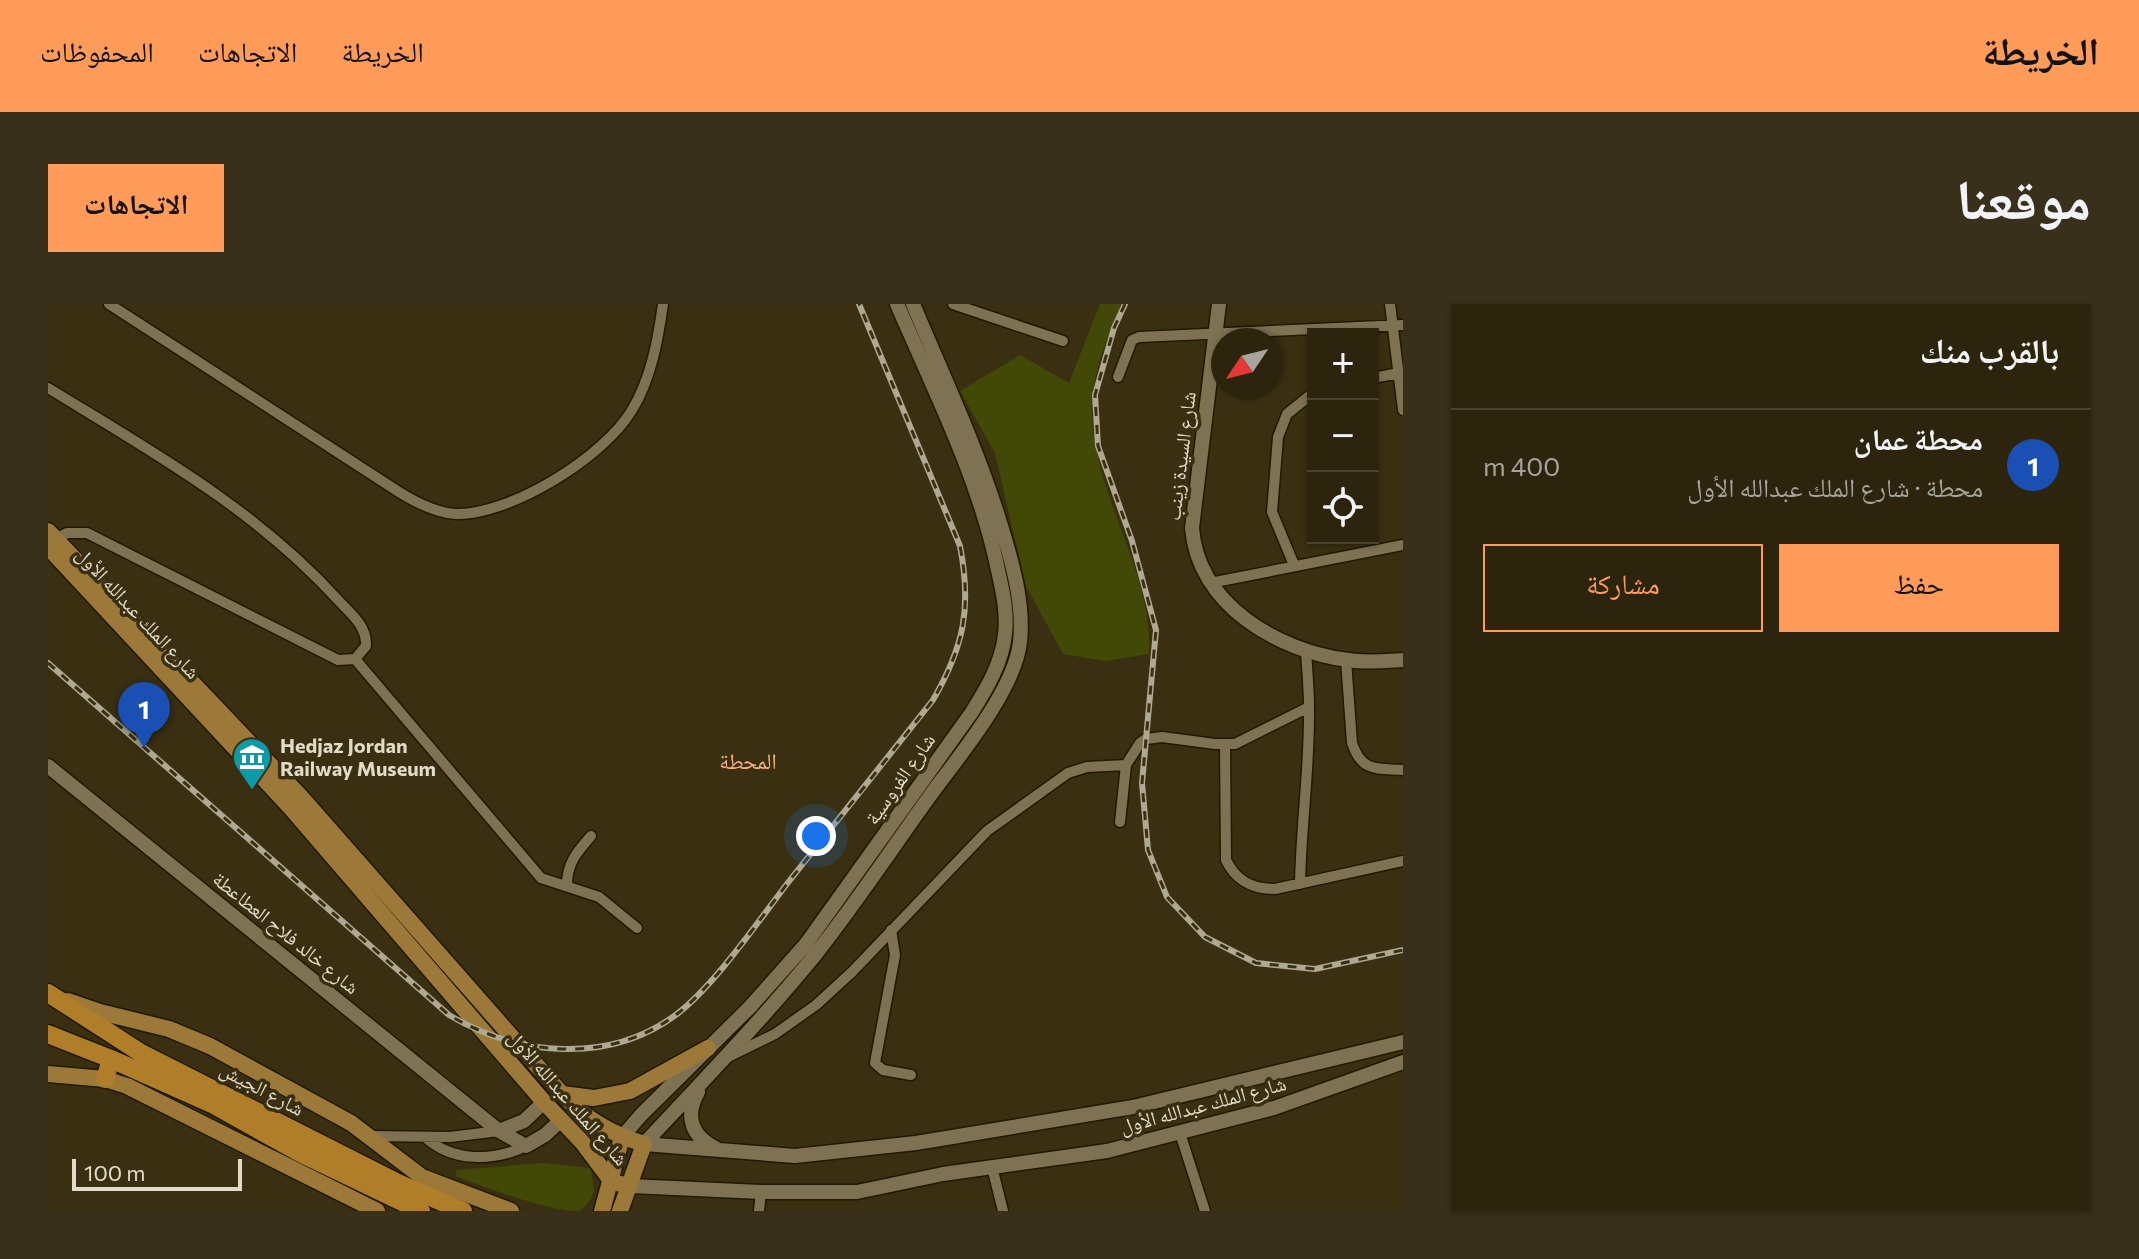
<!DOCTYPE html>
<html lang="ar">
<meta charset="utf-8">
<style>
:root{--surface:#2c240d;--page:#38301b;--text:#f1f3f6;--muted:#a6a49d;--line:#48412e;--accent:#fe9b58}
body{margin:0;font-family:Commissioner,"Noto Naskh Arabic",sans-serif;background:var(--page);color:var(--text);direction:rtl}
.controls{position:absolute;right:24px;top:24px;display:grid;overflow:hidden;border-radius:0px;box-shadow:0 2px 6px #0004}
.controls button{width:72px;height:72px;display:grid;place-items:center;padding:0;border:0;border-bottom:2px solid var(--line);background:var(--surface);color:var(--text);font:40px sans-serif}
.compass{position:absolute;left:1163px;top:24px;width:72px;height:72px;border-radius:50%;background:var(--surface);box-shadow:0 2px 6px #0004;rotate:235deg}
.scale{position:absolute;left:24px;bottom:20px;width:170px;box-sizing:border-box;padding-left:8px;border:4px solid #e1dbca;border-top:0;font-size:22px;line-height:28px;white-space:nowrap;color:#e1dbca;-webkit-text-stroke:6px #3a3011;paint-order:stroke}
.you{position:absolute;left:768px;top:532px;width:28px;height:28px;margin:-20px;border:6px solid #fff;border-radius:50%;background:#1a73e8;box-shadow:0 0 0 12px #1a73e833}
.badge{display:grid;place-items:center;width:52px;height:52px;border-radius:50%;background:var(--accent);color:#fff;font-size:26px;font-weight:700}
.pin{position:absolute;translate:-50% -66px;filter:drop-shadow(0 2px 4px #0008)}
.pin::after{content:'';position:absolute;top:42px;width:28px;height:24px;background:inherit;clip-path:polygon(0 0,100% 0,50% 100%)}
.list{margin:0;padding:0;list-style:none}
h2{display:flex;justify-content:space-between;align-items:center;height:104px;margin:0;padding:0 32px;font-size:34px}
h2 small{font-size:26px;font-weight:400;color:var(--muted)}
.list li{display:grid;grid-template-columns:52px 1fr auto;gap:24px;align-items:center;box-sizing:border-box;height:112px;padding:0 32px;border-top:2px solid var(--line)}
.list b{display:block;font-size:30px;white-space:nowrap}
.list p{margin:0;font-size:26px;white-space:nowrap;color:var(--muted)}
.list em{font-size:26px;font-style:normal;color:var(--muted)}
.actions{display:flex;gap:16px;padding:24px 32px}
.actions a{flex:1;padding:18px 0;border:2px solid var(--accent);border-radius:0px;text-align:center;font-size:28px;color:var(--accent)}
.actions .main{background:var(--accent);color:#111}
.icon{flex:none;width:44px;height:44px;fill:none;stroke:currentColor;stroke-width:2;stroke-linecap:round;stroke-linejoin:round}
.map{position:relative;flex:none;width:1355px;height:907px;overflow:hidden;direction:ltr;border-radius:0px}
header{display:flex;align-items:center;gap:48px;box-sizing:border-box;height:112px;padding:0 40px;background:var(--accent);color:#111}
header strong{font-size:38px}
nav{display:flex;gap:44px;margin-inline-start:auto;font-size:28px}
.intro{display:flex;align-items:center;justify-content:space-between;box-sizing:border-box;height:192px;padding:0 48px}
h1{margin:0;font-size:56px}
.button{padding:20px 36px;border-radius:0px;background:var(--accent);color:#111;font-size:28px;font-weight:700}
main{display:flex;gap:48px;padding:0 48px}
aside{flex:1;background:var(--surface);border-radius:0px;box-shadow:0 2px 6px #0004}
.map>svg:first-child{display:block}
</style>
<header>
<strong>الخريطة</strong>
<nav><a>الخريطة</a><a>الاتجاهات</a><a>المحفوظات</a></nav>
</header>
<div class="intro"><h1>موقعنا</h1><a class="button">الاتجاهات</a></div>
<main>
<aside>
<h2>بالقرب منك<small></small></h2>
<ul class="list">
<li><span class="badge" style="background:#1a4fb4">1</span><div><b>محطة عمان</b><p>محطة · شارع الملك عبدالله الأول</p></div><em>400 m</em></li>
</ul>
<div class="actions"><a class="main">حفظ</a><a>مشاركة</a></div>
</aside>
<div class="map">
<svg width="1355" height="907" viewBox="0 0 1355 907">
<rect width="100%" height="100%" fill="#3a3011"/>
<path fill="#424805" d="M 1052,0 L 1073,0 C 1059,35 1044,68 1044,106 C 1044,191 1105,264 1101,350 L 1057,357 L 1015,350 L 978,282 L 947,149 L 912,87 L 972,51 L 1021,79 Z
M 494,859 L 543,864 L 546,888 C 542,895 538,905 530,907 C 499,907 437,883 407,872 L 409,866 Z"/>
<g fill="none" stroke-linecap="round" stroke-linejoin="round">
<g stroke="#211800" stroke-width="13">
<path id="street" d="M 61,0 L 351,188 C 367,198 388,209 408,210 C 463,211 556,153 584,106 C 603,75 610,36 615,0
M 905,0 L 1015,37
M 1342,0 L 1355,106
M 1070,73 L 1084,36 L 1091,33 L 1355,21
M 1325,74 L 1351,69
M 0,84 C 103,147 209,206 291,297 C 303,310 319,322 318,342 L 307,355 L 290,356 L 39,229 L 19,229 L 8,235
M 1246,261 L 1224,208 L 1230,133 L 1239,110 L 1265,89
M 1162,279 L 1355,241
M 307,355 L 493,574 L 551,593 L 589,624
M 1298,356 L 1304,439 C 1314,469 1329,464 1355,466
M 1177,440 L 1178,556 C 1188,577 1204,585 1227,585 L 1355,557
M 1072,518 L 1078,461 L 1092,439 L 1098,435 L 1114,433 L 1167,440 L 1187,440 L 1261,403
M 1252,580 C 1253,521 1262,462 1261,403 C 1261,384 1259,365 1258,346
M 519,581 C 519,559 529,548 543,532
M 843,626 L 847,651 L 827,759 L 835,766 L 863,771
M 680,753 L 727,730 L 768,701 L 804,668 L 939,527 L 1020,469 L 1039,463 L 1078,461
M 1132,829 L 1157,907
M 323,832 L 402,833 L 451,827
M 377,833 C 404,858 445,858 478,842
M 944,863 L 955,907
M 711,907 L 713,888"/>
</g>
<g stroke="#211800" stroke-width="17">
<path id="secondary" d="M 1171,0 L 1144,224 C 1150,301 1230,347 1300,356 C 1318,359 1337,357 1355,356
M 0,462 L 451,827 L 478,842 L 497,831 L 513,816
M 650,788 C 636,813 644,833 669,845
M 451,827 L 476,817 L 496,798
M 574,833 L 593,811 L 702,703 L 758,640 L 924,408 C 939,384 954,359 957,330 C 960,305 953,281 948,257 C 928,168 885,84 849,0
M 596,840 C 654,778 713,717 767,651 C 808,599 845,543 884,489 C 912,451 967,385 972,338 C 976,301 965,261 954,225 C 931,148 896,74 865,0
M 596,840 L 747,852 L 868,839 L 1085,803 L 1355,738
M 582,882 L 713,888 L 809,888 L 895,870 L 1059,847 L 1226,804 L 1355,758"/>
</g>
<g stroke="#211800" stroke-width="19">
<path id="primary" d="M 0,227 L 253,493 L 514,790 C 538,815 563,830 596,840 L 572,907
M 0,243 L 242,503 L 496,798 L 534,838 L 564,878 L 582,882
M 20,697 L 52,708 L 121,725 L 162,742 L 303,819 L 374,873 L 463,907
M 0,770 L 57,775 L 79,782 L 329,907
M 514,790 L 546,794 L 582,787 L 660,744
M 554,907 L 574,833"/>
</g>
<g stroke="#211800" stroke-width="21">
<path id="highway" d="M 0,689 L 93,749 L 352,880 L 415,907
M 0,730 L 63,755 L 164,800 L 254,850 L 373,907
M 57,775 L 63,755"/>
</g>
<use href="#street" stroke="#7e7252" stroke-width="10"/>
<use href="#secondary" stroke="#7e7252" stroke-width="14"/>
<use href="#primary" stroke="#9c7939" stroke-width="16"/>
<use href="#highway" stroke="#b07e28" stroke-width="18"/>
<g stroke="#afa893" stroke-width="6">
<path id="rail" d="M 1077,0 L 1066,24 L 1047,91 L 1050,142 L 1084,237 L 1108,326 L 1094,479 L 1100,546 L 1119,593 L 1157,633 L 1208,659 L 1267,665 L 1355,646
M 0,359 L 401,711 C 470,752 561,761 629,710 C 668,680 711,616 742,576 C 790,516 838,456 885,396 C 916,342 924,304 912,242 L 811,0"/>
</g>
<use href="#rail" stroke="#3a3011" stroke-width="3" stroke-dasharray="9" stroke-linecap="butt"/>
</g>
<defs>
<g id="museum-pin" transform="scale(2)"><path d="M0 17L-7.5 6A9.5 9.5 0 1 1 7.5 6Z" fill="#0f9aa8" stroke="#3a3011"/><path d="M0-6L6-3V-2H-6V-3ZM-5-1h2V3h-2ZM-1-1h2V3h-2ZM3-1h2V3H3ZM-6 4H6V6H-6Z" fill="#fff"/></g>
</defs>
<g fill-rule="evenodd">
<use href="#museum-pin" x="204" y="453"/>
</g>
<g text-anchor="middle" stroke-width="7" stroke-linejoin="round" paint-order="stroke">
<g font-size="20" fill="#e1dbca" stroke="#3a3011">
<text transform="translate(1133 152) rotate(-83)" y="7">شارع السيدة زينب</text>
<text transform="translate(90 309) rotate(47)" y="7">شارع الملك عبدالله الأول</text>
<text transform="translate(852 475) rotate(-55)" y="7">شارع الفروسية</text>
<text transform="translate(238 629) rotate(39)" y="7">شارع خالد فلاح العطاعطة</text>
<text transform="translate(214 785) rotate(28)" y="7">شارع الجيش</text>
<text transform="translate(520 794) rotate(49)" y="7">شارع الملك عبدالله الأول</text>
<text transform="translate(1155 801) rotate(-15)" y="7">شارع الملك عبدالله الأول</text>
</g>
<g font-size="20" font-weight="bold" fill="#e1dbca" stroke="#3a3011" text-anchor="start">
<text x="232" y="449">Hedjaz Jordan<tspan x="232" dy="23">Railway Museum</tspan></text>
</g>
<g font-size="22" fill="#f8b287" stroke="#3a3011">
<text x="700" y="465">المحطة</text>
</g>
</g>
</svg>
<div class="controls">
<button>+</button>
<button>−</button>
<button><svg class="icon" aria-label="locate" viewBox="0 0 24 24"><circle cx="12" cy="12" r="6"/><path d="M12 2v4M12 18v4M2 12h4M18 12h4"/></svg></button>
</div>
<svg class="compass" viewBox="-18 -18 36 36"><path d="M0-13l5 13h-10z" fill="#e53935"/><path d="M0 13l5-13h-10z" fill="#a6a49d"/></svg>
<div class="scale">100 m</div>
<div class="you"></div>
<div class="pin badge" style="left:96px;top:444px;background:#1a4fb4">1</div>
</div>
</main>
